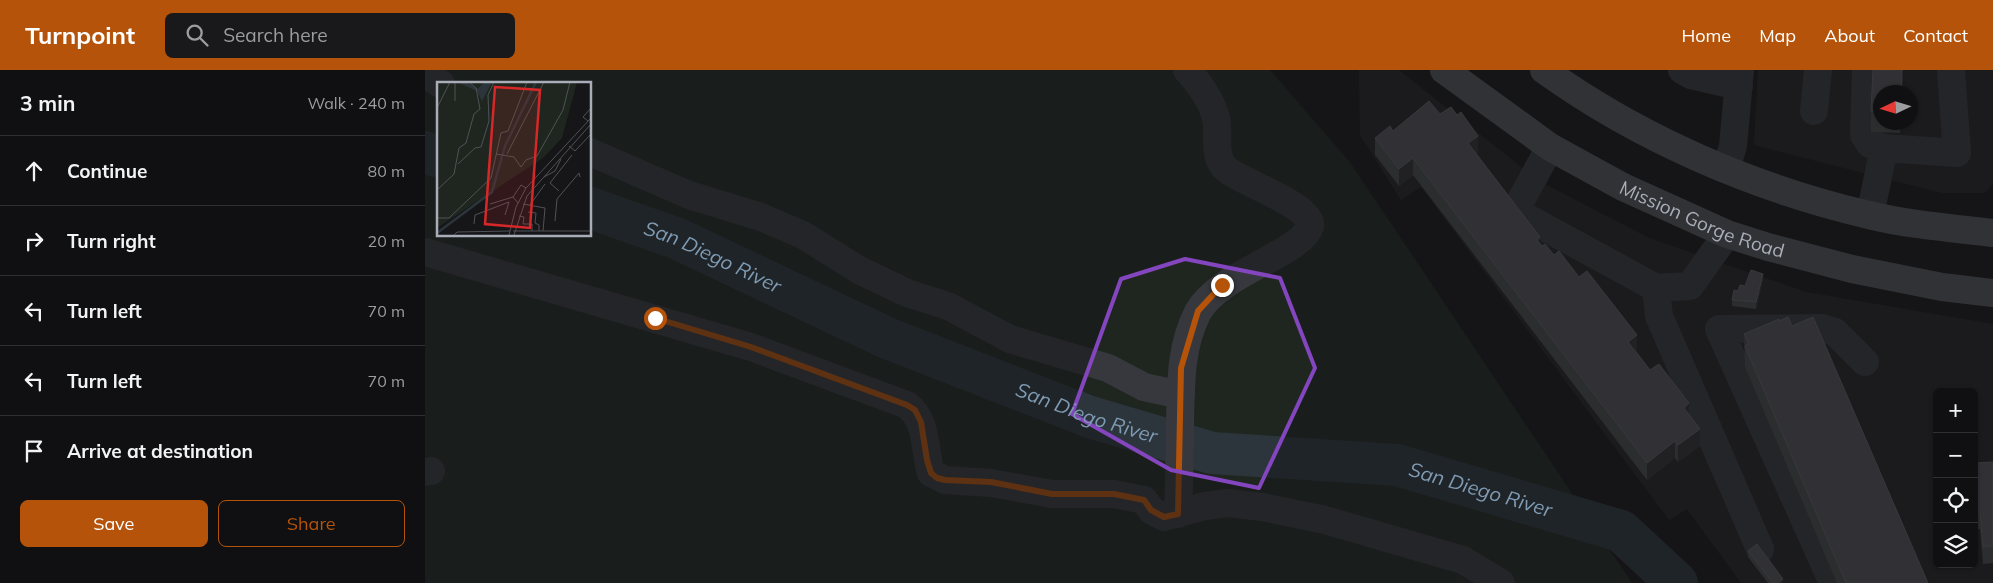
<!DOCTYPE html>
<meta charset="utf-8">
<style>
:root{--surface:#101012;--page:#19191b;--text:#f1f3f6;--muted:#9c9d9f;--line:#303032;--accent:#b45309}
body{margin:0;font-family:Mulish,sans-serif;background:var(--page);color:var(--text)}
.controls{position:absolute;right:15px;bottom:15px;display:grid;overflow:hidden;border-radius:8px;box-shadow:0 1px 4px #0004}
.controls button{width:45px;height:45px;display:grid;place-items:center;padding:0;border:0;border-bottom:1px solid var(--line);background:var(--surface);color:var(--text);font:25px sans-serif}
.compass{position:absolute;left:1448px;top:15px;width:45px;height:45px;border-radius:50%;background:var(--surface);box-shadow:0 1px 4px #0004;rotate:266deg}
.stop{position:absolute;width:15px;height:15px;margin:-11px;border:4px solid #b45309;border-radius:50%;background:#fff}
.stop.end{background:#b45309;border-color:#fff;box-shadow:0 1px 5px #0008}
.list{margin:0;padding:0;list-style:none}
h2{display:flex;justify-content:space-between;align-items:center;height:65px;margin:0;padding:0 20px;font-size:21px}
h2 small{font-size:16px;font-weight:400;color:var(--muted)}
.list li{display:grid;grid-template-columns:32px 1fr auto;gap:15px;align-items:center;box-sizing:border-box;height:70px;padding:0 20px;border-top:1px solid var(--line)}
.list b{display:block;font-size:19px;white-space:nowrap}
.list em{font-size:16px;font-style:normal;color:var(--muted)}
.actions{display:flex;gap:10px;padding:15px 20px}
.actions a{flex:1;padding:11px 0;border:1px solid var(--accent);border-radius:8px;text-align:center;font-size:18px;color:var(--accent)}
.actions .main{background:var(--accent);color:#fff}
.icon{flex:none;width:28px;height:28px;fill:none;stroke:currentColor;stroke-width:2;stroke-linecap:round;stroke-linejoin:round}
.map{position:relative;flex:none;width:1568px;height:513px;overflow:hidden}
header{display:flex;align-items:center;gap:30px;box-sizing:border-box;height:70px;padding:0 25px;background:var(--accent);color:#fff}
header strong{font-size:24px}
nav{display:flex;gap:28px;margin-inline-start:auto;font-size:18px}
.search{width:350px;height:45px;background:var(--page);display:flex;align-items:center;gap:12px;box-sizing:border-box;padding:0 18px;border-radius:8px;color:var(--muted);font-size:19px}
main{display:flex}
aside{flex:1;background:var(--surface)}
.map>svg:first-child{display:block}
</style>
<header>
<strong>Turnpoint</strong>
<div class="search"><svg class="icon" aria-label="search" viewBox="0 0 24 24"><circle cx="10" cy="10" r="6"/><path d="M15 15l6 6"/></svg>Search here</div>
<nav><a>Home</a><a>Map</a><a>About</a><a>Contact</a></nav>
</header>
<main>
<aside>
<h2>3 min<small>Walk · 240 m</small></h2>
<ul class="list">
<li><svg class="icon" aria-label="ahead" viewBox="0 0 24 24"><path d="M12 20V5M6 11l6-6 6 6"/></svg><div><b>Continue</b></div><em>80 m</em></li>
<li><svg class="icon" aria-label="right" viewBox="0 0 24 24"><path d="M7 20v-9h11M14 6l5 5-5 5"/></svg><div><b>Turn right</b></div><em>20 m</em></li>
<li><svg class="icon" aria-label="left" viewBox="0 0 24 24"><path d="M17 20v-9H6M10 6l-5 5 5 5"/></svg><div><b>Turn left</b></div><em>70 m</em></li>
<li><svg class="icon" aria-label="left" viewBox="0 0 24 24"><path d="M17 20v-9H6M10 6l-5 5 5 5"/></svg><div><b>Turn left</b></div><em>70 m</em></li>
<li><svg class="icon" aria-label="arrive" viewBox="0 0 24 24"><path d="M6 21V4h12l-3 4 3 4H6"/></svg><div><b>Arrive at destination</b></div></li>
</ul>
<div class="actions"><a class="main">Save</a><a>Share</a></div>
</aside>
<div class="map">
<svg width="1568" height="513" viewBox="0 0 1568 513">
<rect width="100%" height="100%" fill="#161618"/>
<path fill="#222225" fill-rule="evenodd" d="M 934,0 L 974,0 L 1114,111 L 1224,168 L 1381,222 L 1568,254 L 1568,513 L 1316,513 L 1262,439 L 1244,450 L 996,117 L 976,130 L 935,65 ZM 1512,322 L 1549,322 L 1549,494 L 1512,494 Z
M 1333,0 L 1568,0 L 1568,113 L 1560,123 L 1517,123 L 1329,75 ZM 1456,22 L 1486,22 L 1486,52 L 1456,52 Z"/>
<path fill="#1e261f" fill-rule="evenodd" d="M 0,0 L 845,0 L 924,91 L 1207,513 L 0,513 ZM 14,14 L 165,14 L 165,165 L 14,165 Z"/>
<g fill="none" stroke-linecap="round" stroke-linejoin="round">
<g stroke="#2c353c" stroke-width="42">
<path d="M 0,82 L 14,87"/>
<path id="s1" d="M 165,138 L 251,168 L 462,268 L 665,347 L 787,383 L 972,395 L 1196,461 L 1252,513"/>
</g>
<path stroke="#37383d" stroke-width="28" d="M 1257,0 L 1266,5 L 1314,16
M 1441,0 L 1439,65 L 1445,74 L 1459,78
M 0,5 L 16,14
M 1389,41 L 1393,0
M 1125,77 L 1090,141 L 1231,218 L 1265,216 L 1302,164
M 165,82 L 264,125 L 336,147 L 378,165 L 434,200 L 482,223 L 523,236 L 585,269 L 683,298 L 719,317 L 756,325
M 1301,99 L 1308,76 L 1315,0
M 1445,145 L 1459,78 L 1532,83 L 1526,0
M 0,182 L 326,277 L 482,335 C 503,351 499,380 506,403 L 520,410 L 566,413 L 627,424 L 689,424 L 719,430 L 727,441 L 739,447 L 780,436 L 803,433 L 837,437 L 900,450 L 1038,490 L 1076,513
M 1231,218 L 1234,246 L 1335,479
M 0,402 L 6,401
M 753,444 C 754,414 755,383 755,353 C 756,315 755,276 773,242 C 794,203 878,183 885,156 C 890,137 814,111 801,99 C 787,86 795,65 791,48 C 786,29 775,14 762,0
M 1408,513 L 1294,259 L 1397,258 L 1410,262 L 1440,292"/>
<g stroke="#53555c" stroke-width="28">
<path id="s2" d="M 1019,0 L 1125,77 L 1198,117 L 1302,164 L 1343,177 L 1427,199 L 1517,217 L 1568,223"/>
<path d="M 1119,0 C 1215,69 1329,118 1444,145 C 1484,155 1527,158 1568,163"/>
</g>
</g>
<path fill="#47494d" d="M 1448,0 L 1478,0 L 1477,22 L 1456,22 L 1456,52 L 1476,52 L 1475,63 L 1446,62 L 1446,41 Z
M 1015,44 L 1032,45 L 1053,83 L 1051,84 L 1115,173 L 1117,176 L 1129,185 L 1212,282 L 1225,300 L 1264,346 L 1275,376 L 1253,392 L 1250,388 L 1222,410 L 988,105 L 974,116 L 950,85 L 950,68 L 968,61 Z
M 1338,210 L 1331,239 L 1307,236 L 1307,230 L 1313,221 L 1320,216 Z
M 1354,251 L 1367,256 L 1503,513 L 1412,513 L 1320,297 L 1319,264 Z
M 1568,392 L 1568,493 L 1558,494 L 1555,459 L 1549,459 L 1549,393 Z
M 1323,481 L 1358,513 L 1343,513 L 1323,487 Z"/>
<path fill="#2f3033" d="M 1477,0 L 1478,0 L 1477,22 L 1476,22 Z
M 1053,66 L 1053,83 L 1043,90 L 1043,73 Z
M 988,88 L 988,105 L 974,116 L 974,99 Z
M 1338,204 L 1338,210 L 1331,239 L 1331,232 Z
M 1212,265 L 1212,282 L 1203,289 L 1203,272 Z
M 1264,333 L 1264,351 L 1259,338 Z
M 1275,359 L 1275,376 L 1253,392 L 1253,375 Z
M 1250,371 L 1250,388 L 1222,410 L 1222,393 Z
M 1358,509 L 1358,513 L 1353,513 Z"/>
<path fill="#525359" stroke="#5f6168" d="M 1448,0 L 1477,0 L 1476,22 L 1456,22 L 1456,41 L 1446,41 Z
M 1004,31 L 1015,44 L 1026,37 L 1032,45 L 1036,42 L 1053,66 L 1043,73 L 1115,167 L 1112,170 L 1117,176 L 1120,174 L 1129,185 L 1134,181 L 1154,207 L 1162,201 L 1212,265 L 1203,272 L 1225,300 L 1234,294 L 1264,333 L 1259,338 L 1275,359 L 1253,375 L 1250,371 L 1222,393 L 988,88 L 974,99 L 950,68 L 965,56 L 968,61 Z
M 1326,200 L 1338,204 L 1331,232 L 1307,230 L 1309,220 L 1313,221 L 1315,215 L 1320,216 Z
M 1363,247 L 1367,256 L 1388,247 L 1503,513 L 1421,513 L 1320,276 L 1324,274 L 1319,264 L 1354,249 L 1354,251 Z
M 1568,392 L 1568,476 L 1558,477 L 1555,442 L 1549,442 L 1549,393 Z
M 1332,474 L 1358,509 L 1353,513 L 1348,513 L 1323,481 Z"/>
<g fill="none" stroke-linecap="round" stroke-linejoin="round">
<path stroke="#b45309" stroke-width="6" d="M 230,248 L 326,277 L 482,335 L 490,340 L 496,352 L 502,390 L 506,403 L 512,408 L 520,410 L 566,412 L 627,424 L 689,424 L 719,430 L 726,440 L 739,447 L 753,444 L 756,298 L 773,241 L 797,215"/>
</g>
<path d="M0 0H1568V513H0ZM 760,189 L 855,208 L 890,298 L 834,418 L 746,400 L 647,344 L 696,209 Z" fill="#161618" fill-opacity=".55" fill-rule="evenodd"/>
<path fill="none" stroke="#8446be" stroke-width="4" stroke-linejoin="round" d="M 760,189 L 855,208 L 890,298 L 834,418 L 746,400 L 647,344 L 696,209 Z"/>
<g text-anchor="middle" stroke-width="5" stroke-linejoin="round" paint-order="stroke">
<g font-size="19" fill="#a8adb8" stroke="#111113">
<text dy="7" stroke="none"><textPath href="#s2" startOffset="300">Mission Gorge Road</textPath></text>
</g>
<g font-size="20" font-style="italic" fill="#7f9bb3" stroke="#111113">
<text dy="7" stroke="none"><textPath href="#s1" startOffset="132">San Diego River</textPath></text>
<text dy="7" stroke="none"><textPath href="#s1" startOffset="538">San Diego River</textPath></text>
<text dy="7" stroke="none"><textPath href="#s1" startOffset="942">San Diego River</textPath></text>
</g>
</g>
<g transform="translate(12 12)">
<rect width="154" height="154" fill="#161618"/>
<path d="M 0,0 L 140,0 L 125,56 L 106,76 L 0,146 Z" fill="#1e261f"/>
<path d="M 20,0 L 30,0 L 40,7 L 48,0 L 55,0 L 45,19 L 40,9 Z" fill="#2c353c"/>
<path fill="none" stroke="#2c353c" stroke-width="2.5" d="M 0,151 L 55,110 L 68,64 L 99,0"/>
<path fill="none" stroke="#505258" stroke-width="1" d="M 18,0 L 18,19M 0,26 L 13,0M 151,39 L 146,35 L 154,26M 132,64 L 138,69 L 154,52M 59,72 L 77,75 L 84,85 L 89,78 L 100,74 L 126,28 L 133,0M 70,72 L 107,0M 21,82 L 38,66 L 44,65 L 52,39 L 51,13 L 57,0M 107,95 L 118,89 L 124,77M 0,108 L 17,92 L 22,66 L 29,61 L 37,32 L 43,27 L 39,6 L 32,0M 122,109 L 113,101 L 135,73M 81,121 L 76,115 L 84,103 L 89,106M 53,122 L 76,115M 86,122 L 108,126 L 106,149M 93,123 L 108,102M 91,130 L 99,131 L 98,141 L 102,143 L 102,149M 82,134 L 87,135 L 86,142 L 95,142 L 95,149M 0,136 L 12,136 L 54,96 L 64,51 L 71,49 L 90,0M 118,139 L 120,117 L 142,91 L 143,95M 37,142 L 38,133 L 72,120 L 68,133M 76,149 L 154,149M 17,153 L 20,150 L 73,149M 72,153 L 79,125 L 89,106 L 154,36M 77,153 L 90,114 L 154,42"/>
<path fill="#d62828" fill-opacity="0.15" stroke="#d62828" stroke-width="2.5" d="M 58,5 L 103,8 L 93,146 L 48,142 Z"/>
<rect width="154" height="154" fill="none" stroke="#a8adb8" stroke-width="2.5"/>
</g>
</svg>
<div class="controls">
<button>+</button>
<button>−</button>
<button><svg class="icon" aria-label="locate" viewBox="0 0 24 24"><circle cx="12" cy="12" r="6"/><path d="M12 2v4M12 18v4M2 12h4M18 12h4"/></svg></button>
<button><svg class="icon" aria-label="layers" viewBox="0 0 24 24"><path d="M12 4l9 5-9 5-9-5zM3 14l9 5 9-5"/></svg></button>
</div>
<svg class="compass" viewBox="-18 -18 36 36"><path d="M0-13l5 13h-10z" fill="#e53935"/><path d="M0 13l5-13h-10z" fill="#9c9d9f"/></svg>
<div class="stop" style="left:230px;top:248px"></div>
<div class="stop end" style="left:797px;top:215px"></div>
</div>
</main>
